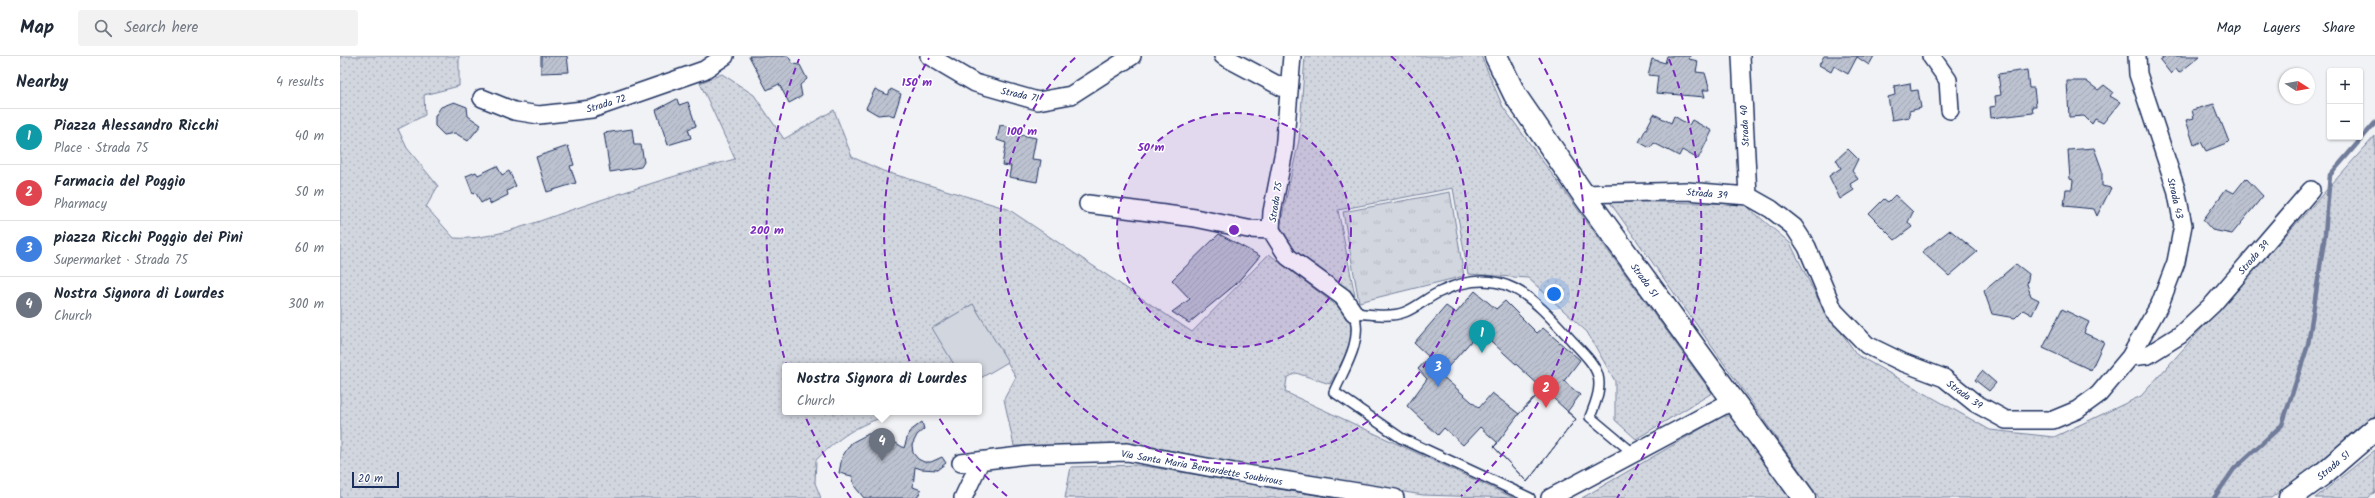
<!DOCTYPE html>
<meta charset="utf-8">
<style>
:root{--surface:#fff;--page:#f2f2f3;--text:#1f2937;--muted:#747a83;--line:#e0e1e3;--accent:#1f6fb2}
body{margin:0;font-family:Kalam,sans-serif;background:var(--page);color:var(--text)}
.controls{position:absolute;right:12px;top:12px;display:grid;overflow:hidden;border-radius:4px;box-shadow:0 1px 3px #0004}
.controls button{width:36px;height:36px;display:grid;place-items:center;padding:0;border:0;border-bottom:1px solid var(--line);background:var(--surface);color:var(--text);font:20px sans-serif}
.compass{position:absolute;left:1939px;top:12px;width:36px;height:36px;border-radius:50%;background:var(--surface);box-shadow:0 1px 3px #0004;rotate:101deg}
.scale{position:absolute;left:12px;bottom:10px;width:47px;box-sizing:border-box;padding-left:4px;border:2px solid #1b2f5e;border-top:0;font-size:11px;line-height:14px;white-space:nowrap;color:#1b2f5e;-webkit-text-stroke:3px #fff;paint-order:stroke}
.you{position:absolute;left:1214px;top:238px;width:14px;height:14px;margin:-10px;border:3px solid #fff;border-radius:50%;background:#1a73e8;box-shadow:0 0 0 6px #1a73e833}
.badge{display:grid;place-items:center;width:26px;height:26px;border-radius:50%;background:var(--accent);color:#fff;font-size:13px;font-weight:700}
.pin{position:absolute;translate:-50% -33px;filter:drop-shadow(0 1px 2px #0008)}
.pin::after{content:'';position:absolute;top:21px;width:14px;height:12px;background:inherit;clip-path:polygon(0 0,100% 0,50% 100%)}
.popup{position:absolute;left:442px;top:307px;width:200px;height:52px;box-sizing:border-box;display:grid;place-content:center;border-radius:4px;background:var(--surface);filter:drop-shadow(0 1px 3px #0005);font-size:13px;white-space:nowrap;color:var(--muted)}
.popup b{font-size:15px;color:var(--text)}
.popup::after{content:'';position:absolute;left:50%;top:100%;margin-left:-8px;border:8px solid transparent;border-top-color:var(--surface)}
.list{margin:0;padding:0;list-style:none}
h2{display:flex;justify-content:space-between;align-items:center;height:52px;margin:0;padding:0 16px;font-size:17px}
h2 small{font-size:13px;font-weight:400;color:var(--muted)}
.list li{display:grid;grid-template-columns:26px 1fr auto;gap:12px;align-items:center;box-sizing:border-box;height:56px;padding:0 16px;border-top:1px solid var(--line)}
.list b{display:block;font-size:15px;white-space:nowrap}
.list p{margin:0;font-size:13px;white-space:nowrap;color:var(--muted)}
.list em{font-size:13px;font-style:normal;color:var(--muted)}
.icon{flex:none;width:22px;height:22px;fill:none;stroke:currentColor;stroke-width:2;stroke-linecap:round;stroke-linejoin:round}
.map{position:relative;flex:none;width:2035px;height:442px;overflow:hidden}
header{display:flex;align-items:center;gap:24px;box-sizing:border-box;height:56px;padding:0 20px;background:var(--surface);border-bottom:1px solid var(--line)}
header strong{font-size:19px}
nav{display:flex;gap:22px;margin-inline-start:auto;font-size:14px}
.search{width:280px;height:36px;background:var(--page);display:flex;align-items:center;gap:10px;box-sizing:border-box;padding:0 14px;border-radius:4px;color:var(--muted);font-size:15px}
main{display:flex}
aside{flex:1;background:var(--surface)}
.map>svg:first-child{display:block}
</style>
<header>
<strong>Map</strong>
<div class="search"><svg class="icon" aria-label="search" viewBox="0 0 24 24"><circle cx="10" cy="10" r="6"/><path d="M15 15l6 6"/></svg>Search here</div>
<nav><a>Map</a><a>Layers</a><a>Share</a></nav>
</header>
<main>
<aside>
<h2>Nearby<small>4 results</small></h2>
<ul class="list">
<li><span class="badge" style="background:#0f9aa8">1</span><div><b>Piazza Alessandro Ricchi</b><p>Place · Strada 75</p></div><em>40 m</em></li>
<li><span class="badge" style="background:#e0444e">2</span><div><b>Farmacia del Poggio</b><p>Pharmacy</p></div><em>50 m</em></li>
<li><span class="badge" style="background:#3f7fe0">3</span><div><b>piazza Ricchi Poggio dei Pini</b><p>Supermarket · Strada 75</p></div><em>60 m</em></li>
<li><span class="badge" style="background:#6b7280">4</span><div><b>Nostra Signora di Lourdes</b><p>Church</p></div><em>300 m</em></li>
</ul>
</aside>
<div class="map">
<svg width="2035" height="442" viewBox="0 0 2035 442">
<defs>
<pattern id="grass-dots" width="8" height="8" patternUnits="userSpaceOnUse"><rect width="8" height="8" fill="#d2d6df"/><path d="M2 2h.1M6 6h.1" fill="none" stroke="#b4b8c2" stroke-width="1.8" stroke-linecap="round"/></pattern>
<pattern id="park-tufts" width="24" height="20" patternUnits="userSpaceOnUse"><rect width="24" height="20" fill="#d2d6df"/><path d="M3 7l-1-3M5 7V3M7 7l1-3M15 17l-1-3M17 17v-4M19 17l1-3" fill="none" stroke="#b4b8c2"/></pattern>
<pattern id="building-hatch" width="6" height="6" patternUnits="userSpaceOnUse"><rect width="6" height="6" fill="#bcc2d0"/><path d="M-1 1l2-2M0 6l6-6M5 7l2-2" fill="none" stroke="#a1a7b5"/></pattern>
</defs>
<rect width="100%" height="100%" fill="#f1f2f5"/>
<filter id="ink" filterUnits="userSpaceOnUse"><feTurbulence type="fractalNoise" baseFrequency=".025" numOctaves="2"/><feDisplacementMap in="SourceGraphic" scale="8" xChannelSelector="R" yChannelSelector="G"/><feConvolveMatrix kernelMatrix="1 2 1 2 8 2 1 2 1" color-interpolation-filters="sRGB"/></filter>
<g filter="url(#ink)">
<path fill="url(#grass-dots)" stroke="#76829e" d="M 0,0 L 119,0 L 119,30 L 84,39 L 85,59 L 58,73 L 67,92 L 98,130 L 86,151 L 114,182 C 152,185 201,164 237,152 C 290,134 342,117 395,103 L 360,27 L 382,18 L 414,39 L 444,83 L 494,54 L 512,101 L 543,115 L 668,153 L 852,276 L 929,198 L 1005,256 C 1022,279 1001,306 990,328 L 956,317 L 947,322 L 945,336 L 1174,442 L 1083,439 L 923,413 L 808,390 L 674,390 L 664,343 L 676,321 L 633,248 L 593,272 L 615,310 L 445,310 L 445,356 L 557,356 C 519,369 506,375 476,404 L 475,427 L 481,442 L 0,442 Z
M 965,0 L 1141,0 L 1163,51 L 1372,337 L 1296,383 L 1275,364 L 1275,325 L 1247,276 L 1188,222 L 1128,218 L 1113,132 L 998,154 L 1015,240 L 956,196 L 940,170 L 959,84 Z
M 2035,80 L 2035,359 L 1979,407 L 1931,442 L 1479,442 L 1269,145 L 1404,148 L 1450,187 L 1478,243 L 1517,299 L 1650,374 L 1714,381 L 1801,340 Z
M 1383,360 L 1392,360 L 1456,442 L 1242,442 Z
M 2035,394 L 2035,436 L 2028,442 L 1975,442 Z
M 797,409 L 823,413 L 994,442 L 725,442 L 731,411 Z"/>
<path fill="url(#park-tufts)" stroke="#76829e" d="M 1110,136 L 1124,220 L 1019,246 L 1003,156 Z"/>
<path fill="#d2d6df" stroke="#76829e" d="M 633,248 L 668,306 L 639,323 L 639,310 L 615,310 L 592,272 Z"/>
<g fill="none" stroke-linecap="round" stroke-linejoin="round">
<path stroke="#707c9a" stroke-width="4.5" d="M 1874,442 L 1894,413 L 1942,369 L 1968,289 L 1985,178 L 1990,119 L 2035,67"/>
</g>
<path fill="url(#building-hatch)" stroke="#1b2f5e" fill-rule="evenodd" d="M 201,0 L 227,0 L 229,16 L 201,17 Z
M 409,0 L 448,0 L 453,8 L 460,9 L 467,23 L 460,29 L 462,40 L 449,47 L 439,28 L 427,34 Z
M 1327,0 L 1350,0 L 1349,3 L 1358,5 L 1356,16 L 1365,17 L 1370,34 L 1363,34 L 1365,41 L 1316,37 L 1318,20 L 1308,19 L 1312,3 L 1325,7 Z
M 1484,0 L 1534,0 L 1529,9 L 1517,1 L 1508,18 L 1494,10 L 1491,16 L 1479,9 Z
M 1826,0 L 1860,0 L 1839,17 L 1836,13 L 1831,18 L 1820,4 Z
M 1687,14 L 1689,32 L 1694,32 L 1696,50 L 1692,50 L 1693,57 L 1651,62 L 1650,51 L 1656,50 L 1655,40 L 1661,39 L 1658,18 Z
M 1727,25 L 1746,25 L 1758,34 L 1764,29 L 1773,36 L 1770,40 L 1780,46 L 1763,67 L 1755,63 L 1752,68 L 1744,60 L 1729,61 Z
M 1570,27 L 1571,35 L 1578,34 L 1581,52 L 1569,55 L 1570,61 L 1552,64 L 1548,41 L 1555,39 L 1554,30 Z
M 535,33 L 548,39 L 551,33 L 561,38 L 554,60 L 548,58 L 538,59 L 526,52 Z
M 337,43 L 339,49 L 348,46 L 356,70 L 348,73 L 351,82 L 328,89 L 316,54 Z
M 114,46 L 127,51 L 128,60 L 141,69 L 128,85 L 115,77 L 104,79 L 95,70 L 95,60 L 101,51 Z
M 1874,48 L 1889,86 L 1866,95 L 1861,86 L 1854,89 L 1846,64 L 1854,62 L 1852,54 Z
M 1314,58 L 1331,67 L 1334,60 L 1349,69 L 1352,64 L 1372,75 L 1358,103 L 1342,94 L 1339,100 L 1314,87 L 1310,92 L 1299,86 Z
M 660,69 L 672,71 L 672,77 L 696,82 L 692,103 L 701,104 L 697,126 L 669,121 L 671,110 L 662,109 L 666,87 L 657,84 Z
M 292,73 L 294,89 L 301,89 L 304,106 L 301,111 L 270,116 L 264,77 Z
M 228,90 L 234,109 L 230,110 L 236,127 L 207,136 L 196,101 Z
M 1754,92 L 1762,114 L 1762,130 L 1771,132 L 1757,160 L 1754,153 L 1724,150 L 1726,133 L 1732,133 L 1733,124 L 1730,123 L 1728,94 Z
M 1508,93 L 1518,103 L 1512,115 L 1518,123 L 1510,128 L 1514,134 L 1500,143 L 1489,120 L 1501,112 L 1496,104 Z
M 157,110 L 162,119 L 169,115 L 176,130 L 167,135 L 168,139 L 150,148 L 148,143 L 141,147 L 136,137 L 133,138 L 126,120 L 136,116 L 138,119 Z
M 1906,122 L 1923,140 L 1892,178 L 1872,174 L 1863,164 L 1886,133 L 1894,137 Z
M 1555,139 L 1573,156 L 1568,166 L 1572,171 L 1555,184 L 1529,158 L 1544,143 L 1548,146 Z
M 1610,174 L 1637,196 L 1609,220 L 1582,196 Z
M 879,178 L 920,200 L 896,228 L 849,267 L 832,256 L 850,243 L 832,224 Z
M 1676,208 L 1689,218 L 1687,228 L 1691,240 L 1699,244 L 1692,259 L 1683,254 L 1675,262 L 1652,258 L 1644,235 Z
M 1135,235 L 1156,253 L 1165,245 L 1197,277 L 1203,272 L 1240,304 L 1224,325 L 1240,339 L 1227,356 L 1236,363 L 1187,426 L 1154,391 L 1158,387 L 1140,371 L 1123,389 L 1104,372 L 1098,379 L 1067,350 L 1087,323 L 1078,313 L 1089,301 L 1074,287 L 1106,250 L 1116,257 ZM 1140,275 L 1203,333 L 1179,358 L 1152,337 L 1139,352 L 1101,319 Z
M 1722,253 L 1749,266 L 1744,277 L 1764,286 L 1751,314 L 1703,292 Z
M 1642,315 L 1656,327 L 1649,335 L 1635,324 Z
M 1203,333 L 1236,363 L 1187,426 L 1154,391 L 1179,358 Z
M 582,366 L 584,373 L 577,379 L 572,389 L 573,397 L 578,403 L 584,406 L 591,406 L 602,401 L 606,407 L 597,414 L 581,413 L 575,411 L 573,431 L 581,434 L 577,442 L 524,442 L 515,431 L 512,420 L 499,417 L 502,401 L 511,387 L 528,378 L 544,377 L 545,385 L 556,387 L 564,392 L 569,376 Z"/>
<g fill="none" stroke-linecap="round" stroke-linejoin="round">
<g stroke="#1b2f5e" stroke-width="12">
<path id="lane" d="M 1190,442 L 1061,382 L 994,336 C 1005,311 1023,285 1014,257 C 1029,258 1050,262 1065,256 C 1078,251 1089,240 1102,235 C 1164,206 1195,244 1233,286 C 1261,315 1266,322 1250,361 L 1293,397"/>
</g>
<g stroke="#1b2f5e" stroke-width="20">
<path id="street" d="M 589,0 L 635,27 L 698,45 L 731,39 L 792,0
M 883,0 L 949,35
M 952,0 L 944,95 L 932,156 L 931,174 L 948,201 L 1003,241 L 1014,257
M 1401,0 L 1408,140
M 1591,0 L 1608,24 L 1610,54
M 142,42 L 174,55 L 199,59 L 252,53 L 364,14 L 385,0
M 1243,138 L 1347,135 L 1408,140 L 1431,153 L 1454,171 L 1467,191 L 1494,255 L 1527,289 L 1562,306 L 1604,322 L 1635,347 L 1666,364 L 1713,364 L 1737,354 L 1759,338 L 1790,301 L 1820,248 L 1836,206 L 1843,169 L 1836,133 L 1798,18 L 1797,0
M 748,148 L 855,162 L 908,173 L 931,174
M 1790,301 L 1808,299 L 1840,279 L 1873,248 L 1971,134
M 621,407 L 688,399 L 787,396 L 894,416 L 1055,442
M 623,442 L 640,406
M 1210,442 L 1392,345"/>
</g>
<g stroke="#1b2f5e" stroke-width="25">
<path id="secondary" d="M 1156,0 L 1175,39 L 1243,138 L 1464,442
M 1950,442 L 1983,418 L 2035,373"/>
</g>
<use href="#lane" stroke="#fff" stroke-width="9"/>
<use href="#street" stroke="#fff" stroke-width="17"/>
<use href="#secondary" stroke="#fff" stroke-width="22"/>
</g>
</g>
<circle cx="894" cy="174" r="117" fill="#7b2cbf" fill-opacity=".12"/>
<g fill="none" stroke="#7b2cbf" stroke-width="2" stroke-dasharray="7 5">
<circle cx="894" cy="174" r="117"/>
<path d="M1051 0A234 234 0 1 1 737 0"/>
<path d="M667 440A350 350 0 0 1 589 2M1199 2A350 350 0 0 1 1121 440"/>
<path d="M511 442A467 467 0 0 1 459 3M1329 3A467 467 0 0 1 1277 442"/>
</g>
<g text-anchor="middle" stroke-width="3" stroke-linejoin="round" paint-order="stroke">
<g font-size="10" fill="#1b2f5e" stroke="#fff">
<text transform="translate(680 38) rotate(12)" y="4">Strada 71</text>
<text transform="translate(266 47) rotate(-17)" y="4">Strada 72</text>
<text transform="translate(1404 70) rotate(-93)" y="4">Strada 40</text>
<text transform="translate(1367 137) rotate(5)" y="4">Strada 39</text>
<text transform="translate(1836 142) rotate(77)" y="4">Strada 43</text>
<text transform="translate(935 146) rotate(-81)" y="4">Strada 75</text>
<text transform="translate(1913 201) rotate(-49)" y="4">Strada 39</text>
<text transform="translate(1305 224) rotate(54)" y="4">Strada 51</text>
<text transform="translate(1625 338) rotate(36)" y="4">Strada 39</text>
<text transform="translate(1993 409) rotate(-40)" y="4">Strada 51</text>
<text transform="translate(862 411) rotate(10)" y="4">Via Santa Maria Bernardette Soubirous</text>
</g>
</g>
<circle cx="894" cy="174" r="6" fill="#7b2cbf" stroke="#fff" stroke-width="2"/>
<g font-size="12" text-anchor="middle" font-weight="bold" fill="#7b2cbf" stroke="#fff" stroke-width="3" stroke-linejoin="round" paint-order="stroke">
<text x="577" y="30">150 m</text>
<text x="682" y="79">100 m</text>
<text x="811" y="95">50 m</text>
<text x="427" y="178">200 m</text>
</g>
</svg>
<div class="controls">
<button>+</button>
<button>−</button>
</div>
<svg class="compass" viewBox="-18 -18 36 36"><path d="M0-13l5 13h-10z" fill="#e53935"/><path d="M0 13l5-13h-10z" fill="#747a83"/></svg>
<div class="scale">20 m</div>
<div class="you"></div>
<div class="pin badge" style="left:1142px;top:297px;background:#0f9aa8">1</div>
<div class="pin badge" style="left:1206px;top:352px;background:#e0444e">2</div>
<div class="pin badge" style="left:1098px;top:331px;background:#3f7fe0">3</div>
<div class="pin badge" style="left:542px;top:405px;background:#6b7280">4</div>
<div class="popup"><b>Nostra Signora di Lourdes</b>Church</div>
</div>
</main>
